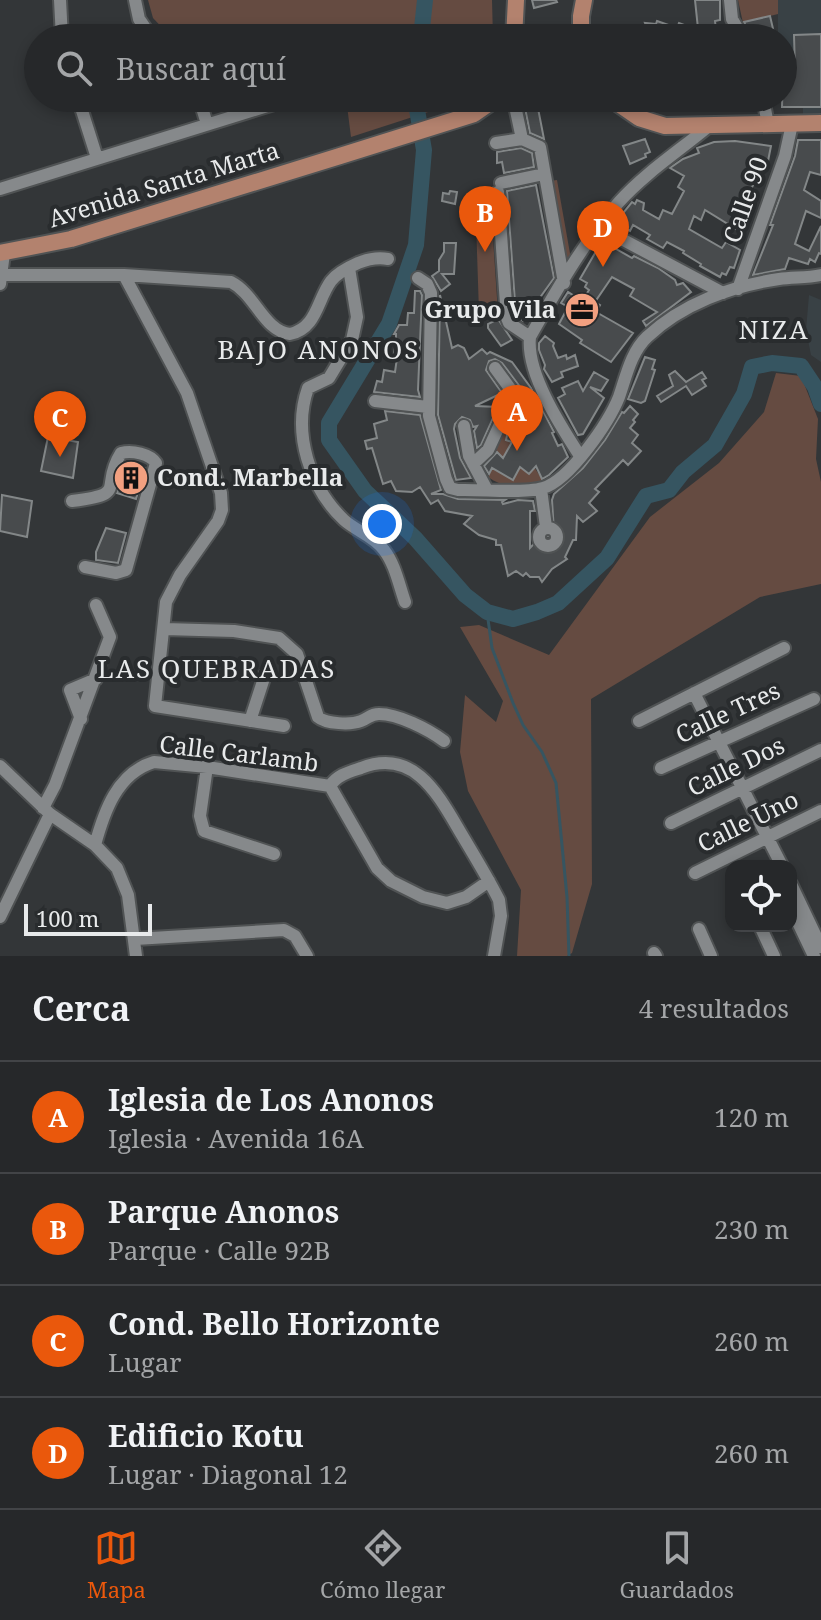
<!DOCTYPE html>
<html lang="es">
<meta charset="utf-8">
<style>
:root{--surface:#26282a;--page:#323436;--text:#f1f3f6;--muted:#a4a6a8;--line:#424447;--accent:#ea580c}
body{margin:0;font-family:"Noto Serif",serif;background:var(--page);color:var(--text)}
.controls{position:absolute;right:24px;bottom:24px;display:grid;overflow:hidden;border-radius:16px;box-shadow:0 4px 12px #0003}
.controls button{width:72px;height:72px;display:grid;place-items:center;padding:0;border:0;border-bottom:2px solid var(--line);background:var(--surface);color:var(--text);font:40px sans-serif}
.scale{position:absolute;left:24px;bottom:20px;width:128px;box-sizing:border-box;padding-left:8px;border:4px solid #e8eaeb;border-top:0;font-size:22px;line-height:28px;white-space:nowrap;color:#e8eaeb;-webkit-text-stroke:6px #292c2e;paint-order:stroke}
.you{position:absolute;left:382px;top:524px;width:28px;height:28px;margin:-20px;border:6px solid #fff;border-radius:50%;background:#1a73e8;box-shadow:0 0 0 12px #1a73e833}
.badge{display:grid;place-items:center;width:52px;height:52px;border-radius:50%;background:var(--accent);color:#fff;font-size:26px;font-weight:700}
.pin{position:absolute;translate:-50% -66px;filter:drop-shadow(0 2px 4px #0008)}
.pin::after{content:'';position:absolute;top:42px;width:28px;height:24px;background:inherit;clip-path:polygon(0 0,100% 0,50% 100%)}
.list{margin:0;padding:0;list-style:none}
h2{display:flex;justify-content:space-between;align-items:center;height:104px;margin:0;padding:0 32px;font-size:34px}
h2 small{font-size:26px;font-weight:400;color:var(--muted)}
.list li{display:grid;grid-template-columns:52px 1fr auto;gap:24px;align-items:center;box-sizing:border-box;height:112px;padding:0 32px;border-top:2px solid var(--line)}
.list b{display:block;font-size:30px;white-space:nowrap}
.list p{margin:0;font-size:26px;white-space:nowrap;color:var(--muted)}
.list em{font-size:26px;font-style:normal;color:var(--muted)}
.icon{flex:none;width:44px;height:44px;fill:none;stroke:currentColor;stroke-width:2;stroke-linecap:round;stroke-linejoin:round}
.map{position:relative;flex:none;width:821px;height:956px;overflow:hidden}
.search{position:absolute;background:var(--surface);box-shadow:0 4px 12px #0003;left:24px;right:24px;top:24px;height:88px;display:flex;align-items:center;gap:20px;box-sizing:border-box;padding:0 28px;border-radius:44px;color:var(--muted);font-size:30px}
.sheet{height:552px;background:var(--surface)}
nav{display:flex;justify-content:space-around;align-items:center;box-sizing:border-box;height:112px;border-top:2px solid var(--line);background:var(--surface);font-size:22px;color:var(--muted)}
nav a{display:grid;justify-items:center;gap:4px}
nav .on{color:var(--accent)}
.map>svg:first-child{display:block}
</style>
<div class="map">
<svg width="821" height="956" viewBox="0 0 821 956">
<rect width="100%" height="100%" fill="#333638"/>
<path fill="#394145" d="M 778,0 L 821,0 L 821,113 L 803,114 L 803,67 L 783,67 L 783,38 L 778,38 Z
M 809,295 L 821,300 L 821,362 L 811,355 L 806,330 Z"/>
<path fill="#654b41" d="M 148,0 L 492,0 L 493,38 L 172,38 L 153,18 Z
M 738,0 L 778,0 L 778,14 L 743,23 Z
M 346,98 L 464,98 L 462,101 L 351,137 Z
M 557,180 L 571,259 L 566,268 L 550,181 Z
M 475,192 L 490,193 L 498,313 L 484,320 L 479,312 Z
M 776,373 L 801,376 L 818,419 L 816,459 L 821,482 L 821,584 L 760,597 L 591,699 L 592,884 L 572,953 L 567,956 L 517,956 L 521,890 L 468,791 L 460,752 L 465,695 L 496,722 L 503,701 L 460,627 L 479,625 L 549,655 L 650,517 L 719,463 L 764,412 Z
M 508,427 L 506,440 L 512,442 L 497,470 L 512,480 L 520,467 L 534,467 L 544,482 C 525,486 506,490 488,477 L 500,454 L 495,449 L 502,431 Z"/>
<g fill="none" stroke-linecap="round" stroke-linejoin="round">
<path stroke="#365561" stroke-width="3" d="M 487,612 L 492,648 L 513,703 L 523,725 L 542,752 L 556,783 L 567,897 L 569,956"/>
<path stroke="#365561" stroke-width="16" d="M 421,38 L 425,0
M 415,98 L 424,150 L 416,245 L 389,324 L 329,423 L 329,440 L 365,491 L 415,538 L 465,595 L 487,612 L 513,619 L 537,612 L 558,603 L 607,558 L 646,496 L 669,490 L 683,472 L 715,445 L 744,394 L 752,367 L 772,363 L 801,366 L 815,387 L 821,404"/>
</g>
<path fill="#484b4d" stroke="#838788" stroke-width="2" d="M 532,0 L 556,0 L 557,2 L 534,8 Z
M 695,0 L 720,0 L 720,20 L 715,21 L 717,38 L 699,38 Z
M 770,16 L 774,33 L 752,38 L 744,22 Z
M 657,21 L 677,28 L 679,23 L 690,27 L 686,38 L 647,38 L 648,30 L 645,23 L 656,24 Z
M 821,34 L 821,107 L 782,107 L 783,71 L 795,70 L 794,35 Z
M 523,98 L 536,98 L 544,139 L 530,133 Z
M 699,98 L 713,98 L 715,107 L 700,110 Z
M 734,98 L 754,98 L 755,105 L 736,108 Z
M 645,139 L 650,152 L 645,154 L 646,157 L 630,164 L 623,146 Z
M 798,140 L 821,140 L 821,175 L 810,172 L 804,190 L 821,201 L 821,218 L 806,211 L 795,244 L 809,251 L 821,226 L 821,254 L 819,253 L 815,262 L 810,259 L 808,264 L 789,258 L 785,269 L 753,275 L 773,225 L 770,225 L 795,156 Z
M 735,141 L 771,146 L 766,171 L 759,169 L 747,201 L 753,203 L 750,211 L 746,209 L 736,229 L 705,210 L 701,220 L 694,216 L 689,229 L 722,248 L 726,242 L 740,250 L 734,268 L 730,267 L 726,275 L 722,273 L 720,277 L 700,266 L 701,264 L 683,253 L 684,251 L 667,242 L 663,248 L 647,239 L 650,235 L 633,225 L 630,231 L 615,223 L 632,202 L 635,204 L 637,200 L 644,203 L 643,210 L 659,219 L 663,210 L 672,214 L 684,191 L 678,187 L 684,176 L 670,168 L 683,159 L 699,153 L 697,148 L 714,142 Z
M 521,148 L 532,153 L 534,167 L 504,173 L 502,162 L 497,163 L 497,152 Z
M 536,185 L 554,278 L 523,321 L 516,316 L 507,191 Z
M 450,191 L 457,192 L 455,204 L 442,201 L 443,193 L 449,194 Z
M 602,241 L 632,258 L 634,256 L 658,268 L 675,280 L 677,285 L 683,283 L 691,292 L 646,326 L 643,321 L 657,312 L 630,296 L 634,289 L 612,277 L 595,302 L 600,305 L 596,312 L 633,333 L 611,362 L 580,343 L 582,340 L 559,324 L 568,307 L 561,303 L 568,292 L 582,301 L 589,290 L 585,287 L 587,283 L 580,279 Z
M 444,243 L 456,243 L 454,274 L 442,274 L 450,284 L 441,291 L 432,276 L 439,271 L 439,260 L 444,252 Z
M 415,291 L 420,291 L 422,295 L 418,390 L 420,397 L 374,392 L 377,381 L 382,382 L 384,370 L 395,372 L 397,358 L 393,358 L 396,343 L 396,334 L 394,334 L 399,325 L 407,325 L 408,313 L 414,313 Z
M 440,295 L 452,348 L 458,345 L 464,348 L 469,359 L 482,349 L 487,354 L 490,352 L 512,362 L 531,388 L 554,432 L 552,433 L 558,446 L 562,444 L 568,457 L 549,475 L 542,479 L 536,466 L 529,474 L 520,467 L 513,480 L 492,468 L 489,474 L 484,466 L 497,452 L 503,458 L 512,442 L 506,440 L 509,427 L 528,423 L 515,413 L 517,409 L 528,417 L 535,415 L 538,409 L 536,402 L 521,388 L 502,363 L 495,359 L 489,361 L 486,370 L 502,393 L 475,406 L 498,407 L 481,445 L 477,448 L 474,431 L 477,426 L 473,427 L 470,420 L 462,417 L 455,424 L 454,429 L 460,458 L 471,478 L 456,480 L 438,415 Z
M 498,319 L 512,340 L 501,346 L 488,328 L 488,324 Z
M 545,336 L 554,343 L 553,346 L 558,358 L 566,355 L 567,359 L 575,355 L 578,366 L 561,372 L 563,377 L 552,382 L 544,369 L 545,365 L 539,350 L 539,343 Z
M 645,357 L 655,360 L 652,369 L 655,370 L 645,401 L 641,403 L 628,399 Z
M 675,371 L 686,382 L 702,372 L 706,378 L 702,380 L 706,386 L 692,395 L 686,386 L 661,402 L 657,396 L 673,386 L 669,375 Z
M 594,372 L 608,380 L 601,391 L 590,387 L 604,398 L 583,434 L 578,435 L 558,398 L 565,394 L 562,388 L 578,381 L 583,391 Z
M 630,406 L 638,414 L 633,420 L 635,422 L 630,428 L 638,435 L 632,443 L 641,451 L 628,465 L 623,460 L 595,489 L 599,492 L 589,503 L 597,511 L 583,522 L 577,516 L 576,540 L 573,540 L 565,557 L 567,559 L 552,569 L 542,582 L 539,577 L 530,577 L 526,573 L 523,576 L 516,571 L 508,576 L 501,545 L 496,545 L 496,540 L 479,535 L 464,524 L 472,516 L 445,511 L 438,500 L 431,504 L 420,487 L 412,492 L 396,491 L 391,481 L 383,484 L 372,448 L 367,449 L 365,441 L 377,438 L 374,424 L 387,420 L 385,411 L 420,415 L 441,490 L 431,494 L 443,494 L 458,499 L 505,500 L 502,502 L 503,504 L 518,500 L 533,501 L 535,511 L 530,511 L 530,548 L 542,535 L 548,536 L 554,532 L 552,500 L 554,494 L 583,468 L 605,440 L 622,412 L 624,413 Z
M 48,437 L 78,442 L 73,478 L 41,471 Z
M 126,462 L 145,468 L 136,499 L 117,493 Z
M 2,495 L 32,501 L 27,537 L 0,531 Z
M 106,528 L 126,533 L 118,563 L 96,560 L 96,552 Z"/>
<g fill="none" stroke-linecap="round" stroke-linejoin="round">
<g stroke="#505354" stroke-width="16">
<path id="minor" d="M 60,0 L 62,38
M 135,0 L 139,19 L 152,38
M 730,0 L 732,19 L 743,38
M 78,98 L 97,158
M 199,98 L 207,124
M 763,98 L 768,125
M 515,106 L 522,139 L 540,147 L 564,283
M 496,143 L 522,139
M 501,183 L 544,174
M 0,189 L 277,103
M 498,192 L 507,318 L 509,323 L 530,337
M 599,227 L 723,293
M 349,268 L 357,317 L 352,340 L 329,378 L 308,388 C 292,433 310,488 344,520 C 356,531 374,536 384,550 C 395,564 399,585 405,602
M 2,275 L 124,275 L 231,282 C 255,294 264,331 290,334 C 317,328 317,300 331,281 C 337,273 349,267 358,263 C 368,259 377,257 388,259
M 124,275 L 187,393 L 221,493 L 222,510 L 218,521 L 180,575 L 166,602 L 155,706 L 284,726
M 418,278 L 427,284 L 431,293 L 429,416 L 446,479 L 450,488 L 458,490 C 482,489 523,494 543,488 C 570,480 609,422 619,397 C 626,377 631,352 647,337 C 682,304 731,286 779,279 C 793,277 807,278 821,275
M 0,284 L 4,253
M 738,289 L 785,156 L 792,124
M 495,368 L 514,394
M 375,401 L 428,407
M 464,426 L 469,456 L 486,488
M 580,456 C 560,425 526,373 530,337 C 556,291 584,241 619,202 C 645,173 679,151 709,126
M 473,464 L 488,450 L 514,394 L 529,408
M 541,489 L 546,527
M 72,501 C 130,494 99,488 121,453 C 132,450 150,454 156,463 L 126,570 L 116,573 L 85,567
M539 537a9 9 0 1 1 18 0a9 9 0 1 1-18 0Z
M 165,629 L 234,631 L 279,638 L 297,654 L 318,717 C 326,724 351,725 361,721 C 369,718 370,714 379,714 C 398,714 428,729 444,741
M 694,693 L 782,866
M 81,719 L 70,690 L 96,679
M 250,721 L 265,675
M 639,721 L 784,648
M 0,766 L 50,814 L 95,845 L 117,868 L 128,895 L 136,956
M 207,767 L 200,816 L 204,831 L 274,854
M 661,768 L 814,699
M 330,786 C 337,775 349,772 361,768 C 415,747 439,796 462,835 C 475,857 488,878 499,900 L 501,916 L 494,956
M 330,786 L 377,868 L 391,881 L 423,897 L 447,903 L 466,897 L 489,881
M 43,808 L 55,785 L 110,637 L 96,605
M 671,823 L 821,750
M 95,845 C 104,812 117,773 154,762 L 207,767 L 330,786
M 695,873 L 821,811
M 791,884 L 821,947
M 791,908 L 814,956
M 0,917 L 50,814
M 760,926 L 774,956
M 699,929 L 711,956
M 135,939 L 284,930 L 295,936 L 307,956
M 654,953 L 656,956"/>
</g>
<g stroke="#505354" stroke-width="20">
<path id="major" d="M 514,38 L 516,0
M 581,38 L 581,16 L 584,0
M 610,98 L 639,118 L 665,126 L 821,123
M 0,253 L 71,239 L 340,156 L 474,114 L 497,98"/>
</g>
<use href="#minor" stroke="#86898b" stroke-width="12"/>
<use href="#major" stroke="#b3826e" stroke-width="16"/>
</g>
<defs>
<g id="office-disc" transform="scale(1.8)"><circle r="9.5" fill="#f2a080" stroke="#292c2e"/><path d="M-6-3h4V-5.5h4V-3h4V5H-6ZM-1-4.5V-3h2v-1.5ZM-6 0V1H6V0Z" fill="#111"/></g>
<g id="building-disc" transform="scale(1.8)"><circle r="9.5" fill="#f2a080" stroke="#292c2e"/><path d="M-4-6H4V6H1V3H-1V6H-4ZM-2.5-4.3h1.7v1.8h-1.7ZM.8-4.3h1.7v1.8H.8ZM-2.5-1h1.7V.8h-1.7ZM.8-1h1.7V.8H.8Z" fill="#111"/></g>
</defs>
<g fill-rule="evenodd">
<use href="#office-disc" x="582" y="310"/>
<use href="#building-disc" x="131" y="478"/>
</g>
<g text-anchor="middle" stroke-width="8" stroke-linejoin="round" paint-order="stroke">
<g font-size="24" fill="#e8eaeb" stroke="#292c2e">
<text transform="translate(164 185) rotate(-17)" y="8">Avenida Santa Marta</text>
<text transform="translate(746 200) rotate(-71)" y="8">Calle 90</text>
<text transform="translate(728 713) rotate(-25)" y="8">Calle Tres</text>
<text transform="translate(239 754) rotate(7)" y="8">Calle Carlamb</text>
<text transform="translate(736 767) rotate(-26)" y="8">Calle Dos</text>
<text transform="translate(748 822) rotate(-26)" y="8">Calle Uno</text>
</g>
<g font-size="24" font-weight="bold" fill="#e8eaeb" stroke="#292c2e" text-anchor="end">
<text x="556" y="318">Grupo Vila</text>
<text x="157" y="486" text-anchor="start">Cond. Marbella</text>
</g>
<g font-size="26" letter-spacing="2" fill="#e8eaeb" stroke="#292c2e">
<text x="774" y="339">NIZA</text>
<text x="319" y="359">BAJO ANONOS</text>
<text x="217" y="678">LAS QUEBRADAS</text>
</g>
</g>
</svg>
<div class="controls">
<button><svg class="icon" aria-label="locate" viewBox="0 0 24 24"><circle cx="12" cy="12" r="6"/><path d="M12 2v4M12 18v4M2 12h4M18 12h4"/></svg></button>
</div>
<div class="scale">100 m</div>
<div class="you"></div>
<div class="pin badge" style="left:517px;top:451px">A</div>
<div class="pin badge" style="left:485px;top:252px">B</div>
<div class="pin badge" style="left:60px;top:457px">C</div>
<div class="pin badge" style="left:603px;top:267px">D</div>
<div class="search"><svg class="icon" aria-label="search" viewBox="0 0 24 24"><circle cx="10" cy="10" r="6"/><path d="M15 15l6 6"/></svg>Buscar aquí</div>
</div>
<section class="sheet">
<h2>Cerca<small>4 resultados</small></h2>
<ul class="list">
<li><span class="badge">A</span><div><b>Iglesia de Los Anonos</b><p>Iglesia · Avenida 16A</p></div><em>120 m</em></li>
<li><span class="badge">B</span><div><b>Parque Anonos</b><p>Parque · Calle 92B</p></div><em>230 m</em></li>
<li><span class="badge">C</span><div><b>Cond. Bello Horizonte</b><p>Lugar</p></div><em>260 m</em></li>
<li><span class="badge">D</span><div><b>Edificio Kotu</b><p>Lugar · Diagonal 12</p></div><em>260 m</em></li>
</ul>
</section>
<nav>
<a class="on"><svg class="icon" aria-label="map" viewBox="0 0 24 24"><path d="M3 6l6-2 6 2 6-2v14l-6 2-6-2-6 2zM9 4v14M15 6v14"/></svg>Mapa</a>
<a><svg class="icon" aria-label="directions" viewBox="0 0 24 24"><path d="M12 3l9 9-9 9-9-9zM9 14v-3h6M13 9l2 2-2 2"/></svg>Cómo llegar</a>
<a><svg class="icon" aria-label="saved" viewBox="0 0 24 24"><path d="M7 4h10v16l-5-4-5 4z"/></svg>Guardados</a>
</nav>
